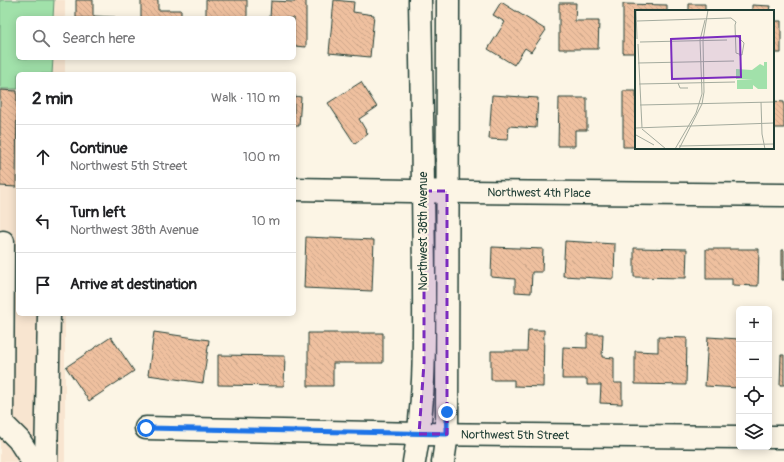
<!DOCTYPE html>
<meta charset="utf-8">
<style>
:root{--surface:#fff;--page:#f2f2f2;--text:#202124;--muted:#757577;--line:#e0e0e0}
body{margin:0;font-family:Pangolin,sans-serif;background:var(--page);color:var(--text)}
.controls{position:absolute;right:12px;bottom:12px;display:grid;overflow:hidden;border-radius:6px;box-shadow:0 2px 10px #0003}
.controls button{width:36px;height:36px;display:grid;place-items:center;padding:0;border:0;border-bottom:1px solid var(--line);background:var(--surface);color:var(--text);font:20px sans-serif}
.stop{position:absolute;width:12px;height:12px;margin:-9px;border:3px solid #1a73e8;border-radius:50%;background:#fff}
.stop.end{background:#1a73e8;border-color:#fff;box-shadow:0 1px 4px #0008}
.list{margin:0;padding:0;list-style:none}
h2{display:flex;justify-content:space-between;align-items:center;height:52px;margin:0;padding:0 16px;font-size:17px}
h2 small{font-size:13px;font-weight:400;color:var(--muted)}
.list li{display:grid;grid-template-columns:26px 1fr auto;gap:12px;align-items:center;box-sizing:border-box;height:64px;padding:0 16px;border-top:1px solid var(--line)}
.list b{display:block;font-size:15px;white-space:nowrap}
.list p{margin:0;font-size:13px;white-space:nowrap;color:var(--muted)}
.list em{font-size:13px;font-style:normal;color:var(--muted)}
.icon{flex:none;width:22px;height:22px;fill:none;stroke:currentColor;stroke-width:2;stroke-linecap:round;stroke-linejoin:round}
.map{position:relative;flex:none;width:784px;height:462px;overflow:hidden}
.search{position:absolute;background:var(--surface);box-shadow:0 2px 10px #0003;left:16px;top:16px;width:280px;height:44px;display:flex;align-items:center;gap:10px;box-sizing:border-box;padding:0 14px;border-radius:6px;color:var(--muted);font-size:15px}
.panel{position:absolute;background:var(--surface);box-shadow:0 2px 10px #0003;left:16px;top:72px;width:280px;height:244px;border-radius:6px}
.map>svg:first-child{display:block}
</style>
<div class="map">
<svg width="784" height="462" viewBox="0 0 784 462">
<defs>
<pattern id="building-back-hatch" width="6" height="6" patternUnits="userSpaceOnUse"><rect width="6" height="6" fill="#efc09f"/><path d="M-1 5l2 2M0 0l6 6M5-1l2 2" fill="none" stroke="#cca68a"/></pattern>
</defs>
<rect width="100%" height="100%" fill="#fcf5e5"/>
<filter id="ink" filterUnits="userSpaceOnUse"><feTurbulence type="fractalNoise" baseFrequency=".025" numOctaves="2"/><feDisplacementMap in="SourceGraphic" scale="8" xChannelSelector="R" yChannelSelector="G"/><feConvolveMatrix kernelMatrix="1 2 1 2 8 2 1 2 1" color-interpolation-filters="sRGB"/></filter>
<g filter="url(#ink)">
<path fill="#f8e5d0" d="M 0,0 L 65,0 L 65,18 L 18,18 L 18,58 L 65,58 L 65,74 L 18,74 L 18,314 L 65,314 L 65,462 L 0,462 Z"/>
<path fill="#a1e1aa" stroke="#608f6f" d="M 0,0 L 54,0 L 53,18 L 18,18 L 18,58 L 53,58 L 52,74 L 18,74 L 18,89 L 0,89 Z"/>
<path fill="url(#building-back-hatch)" stroke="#1f3d34" d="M 76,0 L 93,0 L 93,16 L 115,17 L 115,18 L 76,18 Z
M 141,0 L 158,0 L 158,10 L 181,10 L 181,18 L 141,18 Z
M 206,0 L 247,0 L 247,18 L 206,18 Z
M 295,0 L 306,0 L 306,47 L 294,46 L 294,18 L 270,18 L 271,1 L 295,2 Z
M 334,0 L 354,2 L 353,12 L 374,15 L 370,57 L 329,53 Z
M 501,2 L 546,30 L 531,52 L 525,48 L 514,65 L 488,49 L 505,22 L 493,15 Z
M 559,3 L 576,3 L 575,21 L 599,21 L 598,49 L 559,49 Z
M 623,4 L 667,5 L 667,11 L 636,11 L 636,53 L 623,53 Z
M 689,4 L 705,4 L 705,11 L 689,11 Z
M 752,5 L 770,6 L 769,11 L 752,11 Z
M 773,21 L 781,21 L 781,53 L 773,53 Z
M 361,82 L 377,107 L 359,119 L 368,134 L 355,144 L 328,103 Z
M 0,90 L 17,91 L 16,187 L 0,186 Z
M 623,91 L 636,91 L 636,147 L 623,147 Z
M 492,95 L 538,98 L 536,128 L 509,126 L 508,140 L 489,139 Z
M 294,96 L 301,97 L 299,126 L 294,126 Z
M 559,98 L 587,98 L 587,130 L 575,130 L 575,146 L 558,146 Z
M 773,101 L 784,102 L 784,128 L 773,128 Z
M 306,237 L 374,240 L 372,291 L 304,288 Z
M 565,241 L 615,244 L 614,279 L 563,276 Z
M 492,247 L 543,249 L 542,272 L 532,272 L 531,293 L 515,292 L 515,279 L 491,277 Z
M 634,248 L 687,249 L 686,278 L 634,277 Z
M 706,249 L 759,249 L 758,286 L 732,285 L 732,279 L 706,279 Z
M 782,250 L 784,250 L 784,280 L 782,280 Z
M 528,330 L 544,330 L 543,387 L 514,386 L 514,380 L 491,380 L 491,351 L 527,351 Z
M 154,332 L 209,340 L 203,383 L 148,375 Z
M 308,333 L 383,333 L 383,363 L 333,363 L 333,386 L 308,386 Z
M 587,334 L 603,334 L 602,357 L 614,358 L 614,383 L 622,383 L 622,404 L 600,403 L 601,385 L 587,385 L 587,379 L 562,379 L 563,347 L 587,348 Z
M 111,337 L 134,371 L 89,401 L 66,367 Z
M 658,337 L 687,338 L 686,385 L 635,384 L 635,351 L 658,352 Z
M 708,337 L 739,339 L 739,388 L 705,386 Z
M 218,355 L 285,356 L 284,386 L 218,385 Z
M 781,355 L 784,355 L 784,385 L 780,385 Z"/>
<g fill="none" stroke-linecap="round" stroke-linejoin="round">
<g stroke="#1f3d34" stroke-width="25">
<g id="minor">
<path id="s1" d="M 294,189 L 467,192 L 784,195"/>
<path d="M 0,421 L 19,440 L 33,462"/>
<path d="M 2,422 L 3,242"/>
<path id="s2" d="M 146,428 L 419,434 L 739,437"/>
<path d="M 769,437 L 784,437"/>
<path d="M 46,462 L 49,314"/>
<path d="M 414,462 C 426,399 424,335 424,272 C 423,181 422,91 420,0"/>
<path d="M 443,462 L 447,434 L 448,0"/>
</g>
</g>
<use href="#minor" stroke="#fcf5e5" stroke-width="22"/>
</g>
</g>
<g fill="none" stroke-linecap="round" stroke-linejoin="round" filter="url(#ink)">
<path stroke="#1a73e8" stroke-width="5" d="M 146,428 L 447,434 L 447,412"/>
</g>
<path fill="#7b2cbf" fill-opacity="0.2" stroke="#7b2cbf" stroke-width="3" stroke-dasharray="8 5" stroke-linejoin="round" d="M 424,191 L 447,191 L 447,434 L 419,434 L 424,363 Z"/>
<g text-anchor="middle" stroke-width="4" stroke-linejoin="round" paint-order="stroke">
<g font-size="12" fill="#1f3d34" stroke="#fcf5e5">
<text dy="4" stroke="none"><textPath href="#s1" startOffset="245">Northwest 4th Place</textPath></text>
<text transform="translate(423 231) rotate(-90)" y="4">Northwest 38th Avenue</text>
<text dy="4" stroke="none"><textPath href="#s2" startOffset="369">Northwest 5th Street</textPath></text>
</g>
</g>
<g transform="translate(635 10)">
<rect width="139" height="139" fill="#fcf5e5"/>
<path d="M 129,52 L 132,52 L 132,79 L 123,79 L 118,75 L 118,79 L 102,79 L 102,70 L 118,70 L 101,69 L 101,59 L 117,60 L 125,54 L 129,56 Z" fill="#a1e1aa"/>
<path fill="none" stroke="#a4ab9e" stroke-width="1" d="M 1,0 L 2,29M 2,11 L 96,8 L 101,12 L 100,15 L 101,43 L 107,45 L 109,33 L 101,25M 105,30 L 105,46M 5,32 L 92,30M 3,34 L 7,118M 3,53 L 99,51M 43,73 L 45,78 L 53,78M 4,74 L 100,72M 126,92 L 127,124 L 130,139M 5,95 L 139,92M 0,118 L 139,113M 7,119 L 31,139M 1,125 L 19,135M 44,136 L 139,134M 40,139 L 61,103 L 67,84 L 65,30 L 70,10M 44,139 L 67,94 L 69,82 L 68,30 L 73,0"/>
<path fill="#7b2cbf" fill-opacity="0.15" stroke="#7b2cbf" stroke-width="2" d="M 105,26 L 106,67 L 37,69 L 36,29 Z"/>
<rect width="139" height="139" fill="none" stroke="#1f3d34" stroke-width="2"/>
</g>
</svg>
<div class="controls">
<button>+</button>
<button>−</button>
<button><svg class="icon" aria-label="locate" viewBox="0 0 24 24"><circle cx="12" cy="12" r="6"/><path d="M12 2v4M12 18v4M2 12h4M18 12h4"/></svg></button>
<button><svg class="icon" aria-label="layers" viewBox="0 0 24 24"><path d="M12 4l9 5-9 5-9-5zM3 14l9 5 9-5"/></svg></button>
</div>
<div class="stop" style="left:146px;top:428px"></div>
<div class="stop end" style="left:447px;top:412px"></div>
<div class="search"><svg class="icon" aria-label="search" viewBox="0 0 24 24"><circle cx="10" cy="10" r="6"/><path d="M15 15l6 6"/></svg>Search here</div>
<section class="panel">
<h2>2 min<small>Walk · 110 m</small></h2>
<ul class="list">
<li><svg class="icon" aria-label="ahead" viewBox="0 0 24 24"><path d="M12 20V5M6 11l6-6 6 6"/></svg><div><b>Continue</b><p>Northwest 5th Street</p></div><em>100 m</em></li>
<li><svg class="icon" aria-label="left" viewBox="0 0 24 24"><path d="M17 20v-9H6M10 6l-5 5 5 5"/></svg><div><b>Turn left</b><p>Northwest 38th Avenue</p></div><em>10 m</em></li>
<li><svg class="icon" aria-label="arrive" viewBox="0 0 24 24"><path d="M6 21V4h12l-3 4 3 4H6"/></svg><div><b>Arrive at destination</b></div></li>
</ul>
</section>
</div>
